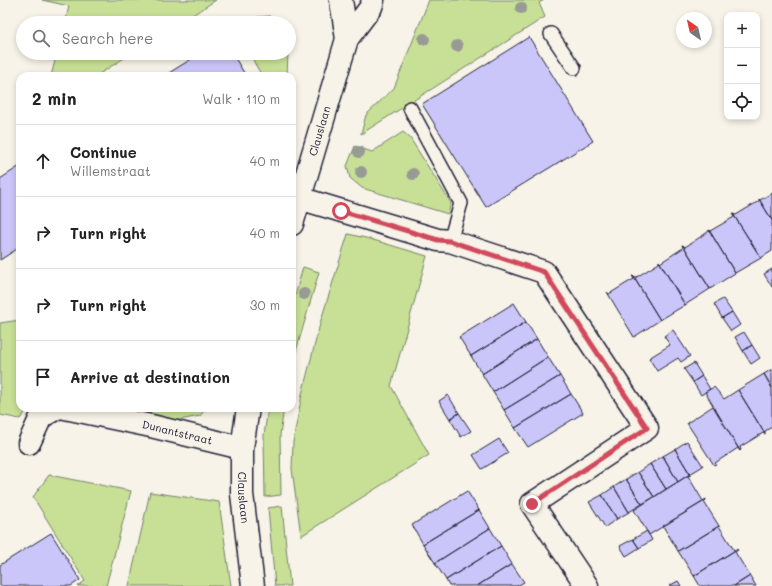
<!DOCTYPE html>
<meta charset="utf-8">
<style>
:root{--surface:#fff;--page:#f6f6f6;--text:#222;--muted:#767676;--line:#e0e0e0}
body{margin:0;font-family:Mali,sans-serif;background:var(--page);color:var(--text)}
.controls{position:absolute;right:12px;top:12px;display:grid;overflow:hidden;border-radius:8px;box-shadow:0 2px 6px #0003}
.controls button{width:36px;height:36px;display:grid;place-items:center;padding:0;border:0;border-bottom:1px solid var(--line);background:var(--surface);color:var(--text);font:20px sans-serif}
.compass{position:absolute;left:676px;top:12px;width:36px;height:36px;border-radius:50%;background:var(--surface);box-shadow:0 2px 6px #0003;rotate:326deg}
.stop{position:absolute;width:12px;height:12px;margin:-9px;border:3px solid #d1495b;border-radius:50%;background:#fff}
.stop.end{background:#d1495b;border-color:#fff;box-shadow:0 1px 4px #0008}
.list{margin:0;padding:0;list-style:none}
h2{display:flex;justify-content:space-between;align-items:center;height:52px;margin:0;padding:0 16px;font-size:17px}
h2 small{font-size:13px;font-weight:400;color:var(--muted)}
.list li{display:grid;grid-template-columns:26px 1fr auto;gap:12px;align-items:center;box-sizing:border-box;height:72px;padding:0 16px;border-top:1px solid var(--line)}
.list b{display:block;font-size:15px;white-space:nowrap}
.list p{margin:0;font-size:13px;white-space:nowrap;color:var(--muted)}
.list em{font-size:13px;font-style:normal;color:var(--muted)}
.icon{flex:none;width:22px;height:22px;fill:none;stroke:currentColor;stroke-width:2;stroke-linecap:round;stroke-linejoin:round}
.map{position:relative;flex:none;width:772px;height:586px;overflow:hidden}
.search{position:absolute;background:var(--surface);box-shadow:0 2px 6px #0003;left:16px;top:16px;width:280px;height:44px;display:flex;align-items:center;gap:10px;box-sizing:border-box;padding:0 14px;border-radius:22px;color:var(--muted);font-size:15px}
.panel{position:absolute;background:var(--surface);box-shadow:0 2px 6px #0003;left:16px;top:72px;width:280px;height:340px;border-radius:12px}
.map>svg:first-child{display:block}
</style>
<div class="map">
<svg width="772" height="586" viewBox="0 0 772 586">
<rect width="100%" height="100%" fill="#f7f3e8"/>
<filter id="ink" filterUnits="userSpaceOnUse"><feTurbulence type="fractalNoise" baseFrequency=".025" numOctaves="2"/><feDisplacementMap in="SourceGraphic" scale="8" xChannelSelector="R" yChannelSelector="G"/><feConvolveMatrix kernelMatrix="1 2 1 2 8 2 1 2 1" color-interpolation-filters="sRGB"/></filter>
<g filter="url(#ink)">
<path fill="#c7e096" stroke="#748168" d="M 42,0 L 216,0 L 180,23 L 65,23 L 69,6 Z
M 429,0 L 544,0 L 539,3 L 545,17 L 361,134 L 366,115 L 394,88 Z
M 270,16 L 275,23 L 254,23 L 257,17 Z
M 57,53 L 132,53 L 96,76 L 51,76 Z
M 252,53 L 288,53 L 287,76 L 262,76 L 254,62 Z
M 403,132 L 410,138 L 451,203 L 448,214 L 362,188 L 350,178 L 347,166 L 355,146 L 372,152 Z
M 348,234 L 370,239 L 427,256 L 391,386 L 429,455 L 301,536 L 292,469 L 293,442 L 302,394 L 321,320 Z
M 303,267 L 319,272 L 292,365 L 292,307 Z
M 20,320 L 20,408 L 29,408 L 20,419 L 0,415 L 0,323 Z
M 125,408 L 206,408 L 200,416 L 174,421 Z
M 268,408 L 284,408 L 280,435 L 281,495 L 265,497 L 264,435 Z
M 49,475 L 131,491 L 106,586 L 78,586 L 85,581 L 33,497 Z
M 150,492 L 219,502 L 231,586 L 129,586 Z
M 282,506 L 290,586 L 275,586 L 268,508 Z"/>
<path fill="#cbc6f9" stroke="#22223b" d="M 529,37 L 593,141 L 486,207 L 422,104 Z
M 201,53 L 232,53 L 246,76 L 164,76 Z
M 20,166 L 20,247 L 0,260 L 0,179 Z
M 772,193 L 772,220 L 759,199 L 760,200 Z
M 759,199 L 772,220 L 772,251 L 761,258 L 733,214 L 736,215 L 759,201 Z
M 732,214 L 733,214 L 761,258 L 735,273 L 709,230 L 710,231 L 734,217 Z
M 709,230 L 735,273 L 710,289 L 683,245 L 685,247 L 708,232 Z
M 682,245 L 683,245 L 710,289 L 685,305 L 659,261 L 660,263 L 683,248 Z
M 659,261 L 685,305 L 660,320 L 633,276 L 635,278 L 659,263 Z
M 772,269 L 772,287 L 764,274 Z
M 632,276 L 633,276 L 660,320 L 634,337 L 607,292 L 609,294 L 627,283 L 634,279 Z
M 723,299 L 732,312 L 722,318 L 714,304 Z
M 514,303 L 526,322 L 471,356 L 459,337 Z
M 732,312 L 740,325 L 731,331 L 722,318 Z
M 526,322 L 537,339 L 482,374 L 471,356 Z
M 673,330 L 690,356 L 681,362 L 678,358 L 657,371 L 649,358 L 670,345 L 664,336 Z
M 744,332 L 752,345 L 743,351 L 735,337 Z
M 537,339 L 548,357 L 493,392 L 482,374 Z
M 752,345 L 760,358 L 751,364 L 743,351 Z
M 548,357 L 560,376 L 504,410 L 493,392 Z
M 694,363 L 702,376 L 693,382 L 684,369 Z
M 772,369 L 772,388 L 764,374 Z
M 764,374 L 772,388 L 772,427 L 765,431 L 765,434 L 738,390 Z
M 560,376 L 571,394 L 515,428 L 504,410 Z
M 702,376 L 710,389 L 701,395 L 693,382 Z
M 714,387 L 724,399 L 738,390 L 765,434 L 764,434 L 763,433 L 740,447 L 741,450 L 740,451 L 705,392 Z
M 571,394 L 583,413 L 528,447 L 515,428 Z
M 448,395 L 459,413 L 450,419 L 439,401 Z
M 713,406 L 740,451 L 738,448 L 715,463 L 716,464 L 714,465 L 687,423 Z
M 459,413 L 471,431 L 461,437 L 450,419 Z
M 499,439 L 508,453 L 482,469 L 473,455 Z
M 687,441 L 703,466 L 690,474 L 675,449 Z
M 675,449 L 690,474 L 678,482 L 663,456 Z
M 663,456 L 678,482 L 666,489 L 650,464 Z
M 650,464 L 666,489 L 654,497 L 638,472 Z
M 638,472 L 654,497 L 642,504 L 626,479 Z
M 690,474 L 691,475 L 688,476 L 703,501 L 706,499 L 706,500 L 649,535 L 634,510 Z
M 626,479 L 642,504 L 629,512 L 614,487 Z
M 614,487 L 629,512 L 617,519 L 602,495 Z
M 467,491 L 479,510 L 423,544 L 412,525 Z
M 602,495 L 617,519 L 605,527 L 589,502 Z
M 706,500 L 704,502 L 719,526 L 678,551 L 663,526 Z
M 479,510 L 490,528 L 435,563 L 423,544 Z
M 719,526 L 734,550 L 737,549 L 694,576 L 678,551 Z
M 490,528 L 501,546 L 446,580 L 435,563 Z
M 647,531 L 652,540 L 639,548 L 633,539 Z
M 51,533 L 80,580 L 71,586 L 0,586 L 0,565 Z
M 633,539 L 639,548 L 626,556 L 620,546 Z
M 501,546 L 512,564 L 477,586 L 449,586 L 446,580 Z
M 737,549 L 738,550 L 735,552 L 750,576 L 734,586 L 700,586 L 694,576 Z
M 512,564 L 524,582 L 517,586 L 477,586 Z
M 750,576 L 756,586 L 734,586 Z
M 678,581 L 681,586 L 669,586 Z"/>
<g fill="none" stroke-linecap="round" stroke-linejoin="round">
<g stroke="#22223b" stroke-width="16">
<path id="lane" d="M 551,34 L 574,68
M 410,108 L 461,203 L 450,241"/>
</g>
<g stroke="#22223b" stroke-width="25">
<g id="street">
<path d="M 341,0 L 347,39"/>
<path d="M 299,198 L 438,240 L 450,241 L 544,272 L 647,428 L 532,504 L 587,586"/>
<path id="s1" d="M 292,224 L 347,39 L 371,7 L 373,0"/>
<path id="s2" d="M 65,408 L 151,426 L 242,448"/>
<path id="s3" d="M 248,408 L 242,448 L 242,494 L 253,586"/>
<path d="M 29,443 L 41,417 L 57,408"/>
</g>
</g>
<use href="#lane" stroke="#f7f3e8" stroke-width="13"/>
<use href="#street" stroke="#f7f3e8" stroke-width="22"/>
</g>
<g fill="#989a96">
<circle cx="521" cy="8" r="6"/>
<circle cx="424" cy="39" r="6"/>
<circle cx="457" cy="46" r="6"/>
<circle cx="359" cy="152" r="6"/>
<circle cx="361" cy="172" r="6"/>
<circle cx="413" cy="174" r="6"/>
<circle cx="304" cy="294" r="6"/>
</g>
</g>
<g fill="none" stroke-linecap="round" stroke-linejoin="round" filter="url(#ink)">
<path stroke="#d1495b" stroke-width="5" d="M 341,211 L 438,240 L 450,241 L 544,272 L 647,428 L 532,504"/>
</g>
<g text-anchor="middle" stroke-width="3.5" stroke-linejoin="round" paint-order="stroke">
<g font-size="11" fill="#22223b" stroke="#f7f3e8">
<text dy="4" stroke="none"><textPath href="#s1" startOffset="97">Clauslaan</textPath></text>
<text dy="4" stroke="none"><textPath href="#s2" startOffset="115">Dunantstraat</textPath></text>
<text dy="4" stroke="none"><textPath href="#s3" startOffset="90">Clauslaan</textPath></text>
</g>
</g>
</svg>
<div class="controls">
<button>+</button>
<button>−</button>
<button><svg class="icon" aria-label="locate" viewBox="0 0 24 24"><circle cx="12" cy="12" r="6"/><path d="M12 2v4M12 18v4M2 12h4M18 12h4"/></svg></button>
</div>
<svg class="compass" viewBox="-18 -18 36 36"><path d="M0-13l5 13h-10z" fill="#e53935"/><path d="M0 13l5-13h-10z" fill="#767676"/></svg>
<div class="stop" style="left:341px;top:211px"></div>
<div class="stop end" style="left:532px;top:504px"></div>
<div class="search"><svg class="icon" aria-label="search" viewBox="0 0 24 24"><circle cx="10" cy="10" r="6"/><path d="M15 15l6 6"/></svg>Search here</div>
<section class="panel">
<h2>2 min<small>Walk · 110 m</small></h2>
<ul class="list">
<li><svg class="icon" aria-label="ahead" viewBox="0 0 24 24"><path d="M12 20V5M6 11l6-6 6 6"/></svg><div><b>Continue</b><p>Willemstraat</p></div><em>40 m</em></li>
<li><svg class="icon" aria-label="right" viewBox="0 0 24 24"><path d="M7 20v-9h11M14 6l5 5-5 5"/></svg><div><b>Turn right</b></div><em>40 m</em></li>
<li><svg class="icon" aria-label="right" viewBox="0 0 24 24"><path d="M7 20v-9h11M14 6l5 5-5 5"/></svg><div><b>Turn right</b></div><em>30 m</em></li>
<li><svg class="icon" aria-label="arrive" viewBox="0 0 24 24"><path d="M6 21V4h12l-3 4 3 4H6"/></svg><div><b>Arrive at destination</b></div></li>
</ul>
</section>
</div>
